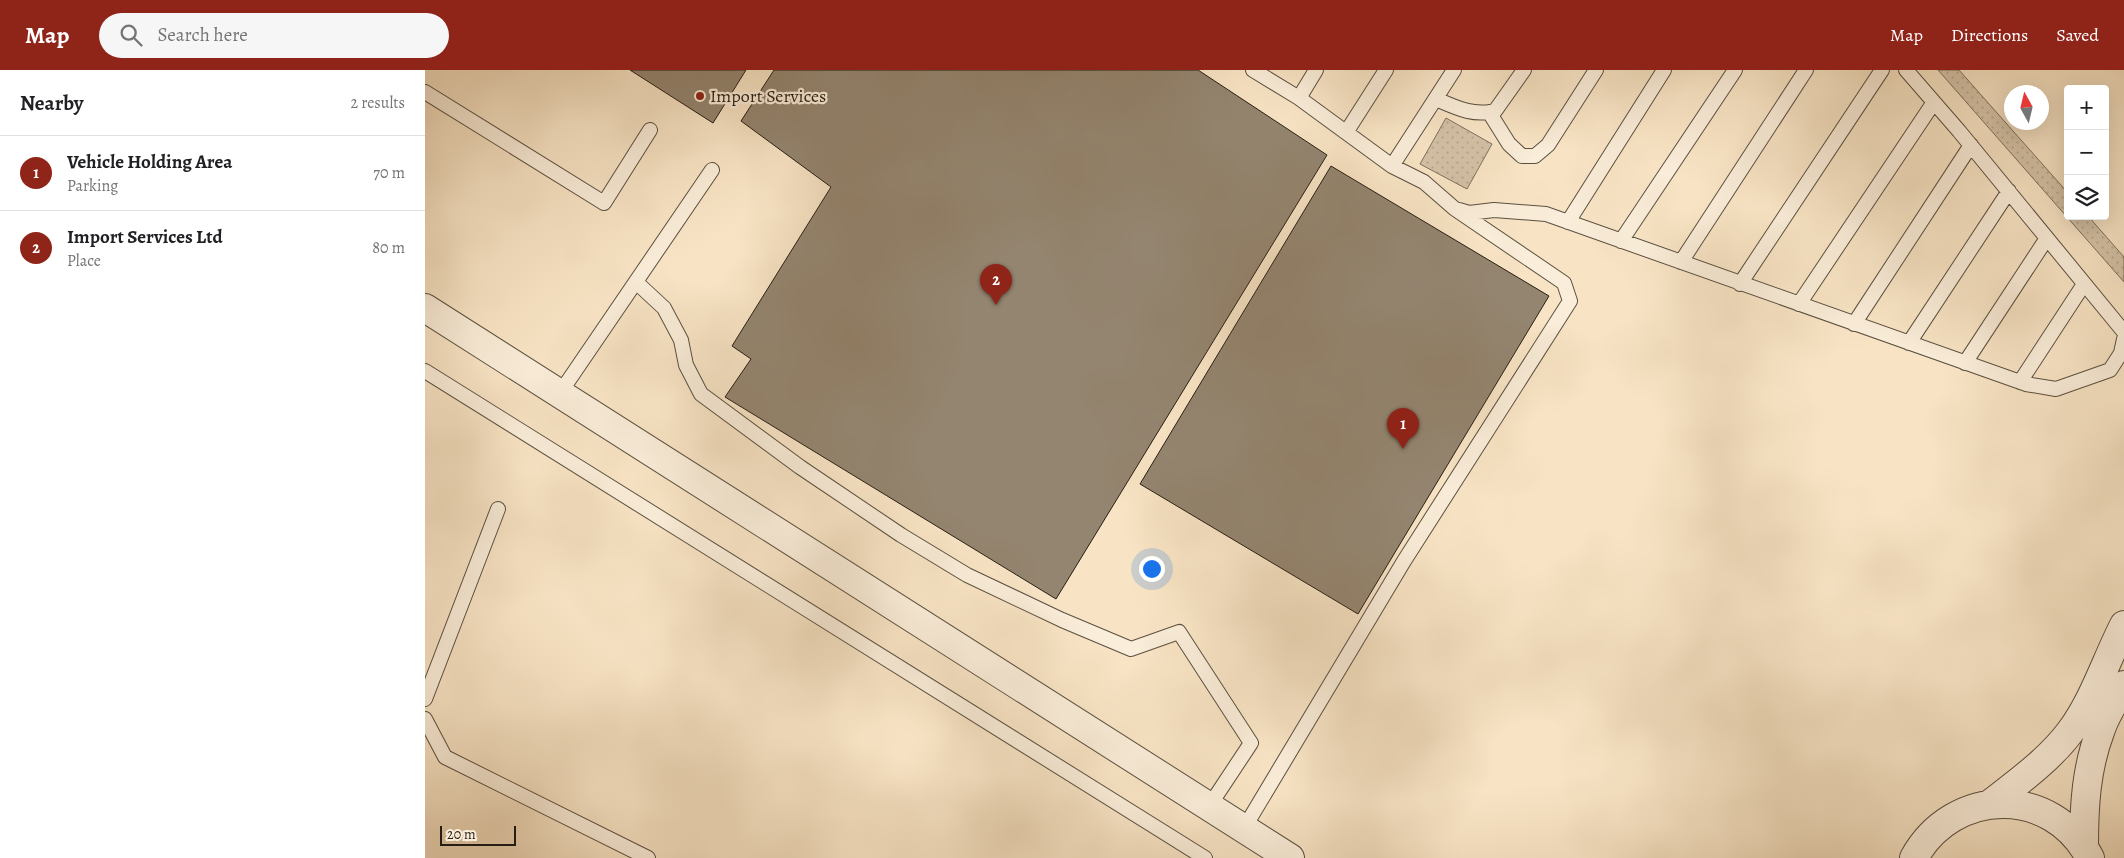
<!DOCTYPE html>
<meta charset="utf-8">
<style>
:root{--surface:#fff;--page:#f6f6f6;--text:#202124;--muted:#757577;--line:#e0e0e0;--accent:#8f2418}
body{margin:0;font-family:Alegreya,serif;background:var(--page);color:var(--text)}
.controls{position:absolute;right:15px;top:15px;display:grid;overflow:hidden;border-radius:5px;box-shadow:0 5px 20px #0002}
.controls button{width:45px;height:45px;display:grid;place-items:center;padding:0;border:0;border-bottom:1px solid var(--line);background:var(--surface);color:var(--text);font:25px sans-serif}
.compass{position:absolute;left:1579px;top:15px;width:45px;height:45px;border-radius:50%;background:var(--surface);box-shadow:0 5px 20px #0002;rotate:352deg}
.scale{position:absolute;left:15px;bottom:12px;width:76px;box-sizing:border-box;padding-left:5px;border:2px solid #271e13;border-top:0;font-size:14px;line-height:18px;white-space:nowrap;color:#271e13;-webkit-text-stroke:4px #faedd9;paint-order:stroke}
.you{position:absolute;left:726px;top:498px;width:18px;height:18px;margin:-12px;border:4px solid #fff;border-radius:50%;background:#1a73e8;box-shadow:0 0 0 8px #1a73e833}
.badge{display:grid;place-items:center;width:32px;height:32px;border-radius:50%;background:var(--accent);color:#fff;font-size:16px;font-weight:700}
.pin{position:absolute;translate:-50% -41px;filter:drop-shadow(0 1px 2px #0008)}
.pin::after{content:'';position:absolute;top:26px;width:18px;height:15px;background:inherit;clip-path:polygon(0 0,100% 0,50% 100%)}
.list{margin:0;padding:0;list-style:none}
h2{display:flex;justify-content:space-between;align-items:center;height:65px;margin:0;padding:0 20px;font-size:21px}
h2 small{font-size:16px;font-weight:400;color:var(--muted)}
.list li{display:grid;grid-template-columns:32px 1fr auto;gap:15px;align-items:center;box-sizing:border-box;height:75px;padding:0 20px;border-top:1px solid var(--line)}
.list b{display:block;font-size:19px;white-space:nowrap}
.list p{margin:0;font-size:16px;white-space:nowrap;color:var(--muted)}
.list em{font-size:16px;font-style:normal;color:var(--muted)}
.icon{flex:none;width:28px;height:28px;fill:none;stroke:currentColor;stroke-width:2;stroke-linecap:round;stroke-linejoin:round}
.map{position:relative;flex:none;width:1699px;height:788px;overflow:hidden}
header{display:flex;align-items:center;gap:30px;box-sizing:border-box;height:70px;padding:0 25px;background:var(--accent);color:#fff}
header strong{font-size:24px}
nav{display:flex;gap:28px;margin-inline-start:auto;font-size:18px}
.search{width:350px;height:45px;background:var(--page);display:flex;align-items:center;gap:12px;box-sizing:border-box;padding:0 18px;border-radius:28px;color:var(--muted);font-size:19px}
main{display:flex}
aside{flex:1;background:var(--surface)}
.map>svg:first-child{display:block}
</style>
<header>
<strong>Map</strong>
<div class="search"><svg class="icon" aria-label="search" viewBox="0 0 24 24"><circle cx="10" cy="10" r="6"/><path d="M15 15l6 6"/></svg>Search here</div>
<nav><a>Map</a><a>Directions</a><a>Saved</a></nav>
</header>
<main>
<aside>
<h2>Nearby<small>2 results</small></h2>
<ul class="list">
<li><span class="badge">1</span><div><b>Vehicle Holding Area</b><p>Parking</p></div><em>70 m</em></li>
<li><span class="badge">2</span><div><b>Import Services Ltd</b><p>Place</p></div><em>80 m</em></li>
</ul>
</aside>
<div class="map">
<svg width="1699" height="788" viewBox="0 0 1699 788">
<defs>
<pattern id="grass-dots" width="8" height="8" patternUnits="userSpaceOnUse" patternTransform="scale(1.25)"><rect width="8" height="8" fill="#d4c2a7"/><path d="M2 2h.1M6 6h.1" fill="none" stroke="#b6a68f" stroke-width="1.8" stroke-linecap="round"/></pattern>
</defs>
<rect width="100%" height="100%" fill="#f8e4c5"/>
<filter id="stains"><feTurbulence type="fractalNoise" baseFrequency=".004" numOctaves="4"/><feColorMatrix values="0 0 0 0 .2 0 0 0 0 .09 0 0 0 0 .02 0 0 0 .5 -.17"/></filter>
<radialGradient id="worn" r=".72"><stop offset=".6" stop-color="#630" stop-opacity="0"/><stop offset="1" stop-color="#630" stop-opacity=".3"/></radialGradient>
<path fill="url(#grass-dots)" stroke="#7e705d" d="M 1513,0 L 1534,0 L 1643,123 L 1643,146 L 1663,146 L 1699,187 L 1699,212 Z
M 1021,48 L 1067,74 L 1042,119 L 995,94 Z"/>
<path fill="#948570" stroke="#271e13" d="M 205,0 L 321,0 L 288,53 Z
M 349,0 L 773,0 L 902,85 L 631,529 L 300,327 L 326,289 L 307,276 L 406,117 L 316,51 Z
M 906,96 L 1124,226 L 933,544 L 715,414 Z"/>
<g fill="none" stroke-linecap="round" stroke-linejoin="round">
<g stroke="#5b5040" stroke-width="16">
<path id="service" d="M 1481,0 L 1534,61 L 1699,262
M 0,22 L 179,133 L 225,60
M 874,28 L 891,0
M 1011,29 C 1032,38 1047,46 1070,41 L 1099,0
M 1064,42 L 1084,74 L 1097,86 L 1110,86 L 1123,75 L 1171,0
M 922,61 L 961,0
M 967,96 L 1029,0
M 1034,140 L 1044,143 L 1069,140 L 1121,144 L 1601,314 L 1631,319 L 1685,300 L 1696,283 L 1699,269
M 1143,152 L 1239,0
M 1196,171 L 1310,0
M 1256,192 L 1381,0
M 211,212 L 239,238 L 256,270 L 261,295 L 276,324 L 375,397 L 476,465 L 542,505 L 637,550 L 706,579 L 754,562 L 826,673 L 783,738
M 1315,214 L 1457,0
M 1374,234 L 1509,32
M 1429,254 L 1546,75
M 1484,273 L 1584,121
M 1540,293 L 1622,168
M 0,301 L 780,788
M 1595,312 L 1659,214
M 135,323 L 287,100
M 0,629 L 73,439
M 0,649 L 20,687 L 223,788
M 818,760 L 979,491 L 1145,231 L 1139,213 L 1030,139 L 999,112 L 967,96 L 874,28 L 828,0"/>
</g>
<g stroke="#5b5040" stroke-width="30">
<path id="minor" d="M 0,238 L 865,788
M 1565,734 C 1592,713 1624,690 1645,662 C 1669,630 1681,590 1699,555
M 1659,776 C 1659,736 1661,698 1676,659 C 1681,644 1691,629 1699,615
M 1489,788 C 1528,717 1627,715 1665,788"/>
</g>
<use href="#service" stroke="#faedd9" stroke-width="14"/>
<use href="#minor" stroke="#faedd9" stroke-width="28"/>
</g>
<circle fill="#8f2418" stroke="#faedd9" stroke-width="2" cx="275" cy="26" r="5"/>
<g text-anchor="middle" stroke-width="4.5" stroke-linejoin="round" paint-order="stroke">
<g font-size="18" fill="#271e13" stroke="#faedd9" text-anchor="start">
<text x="285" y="32">Import Services</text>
</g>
</g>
<rect width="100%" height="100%" filter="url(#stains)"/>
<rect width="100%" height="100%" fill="url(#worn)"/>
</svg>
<div class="controls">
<button>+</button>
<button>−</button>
<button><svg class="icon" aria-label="layers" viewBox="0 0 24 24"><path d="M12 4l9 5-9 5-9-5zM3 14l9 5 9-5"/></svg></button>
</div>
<svg class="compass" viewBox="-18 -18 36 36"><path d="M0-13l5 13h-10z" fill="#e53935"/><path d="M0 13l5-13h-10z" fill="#757577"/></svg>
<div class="scale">20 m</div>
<div class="you"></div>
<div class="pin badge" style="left:978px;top:379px">1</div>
<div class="pin badge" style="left:571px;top:235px">2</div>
</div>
</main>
